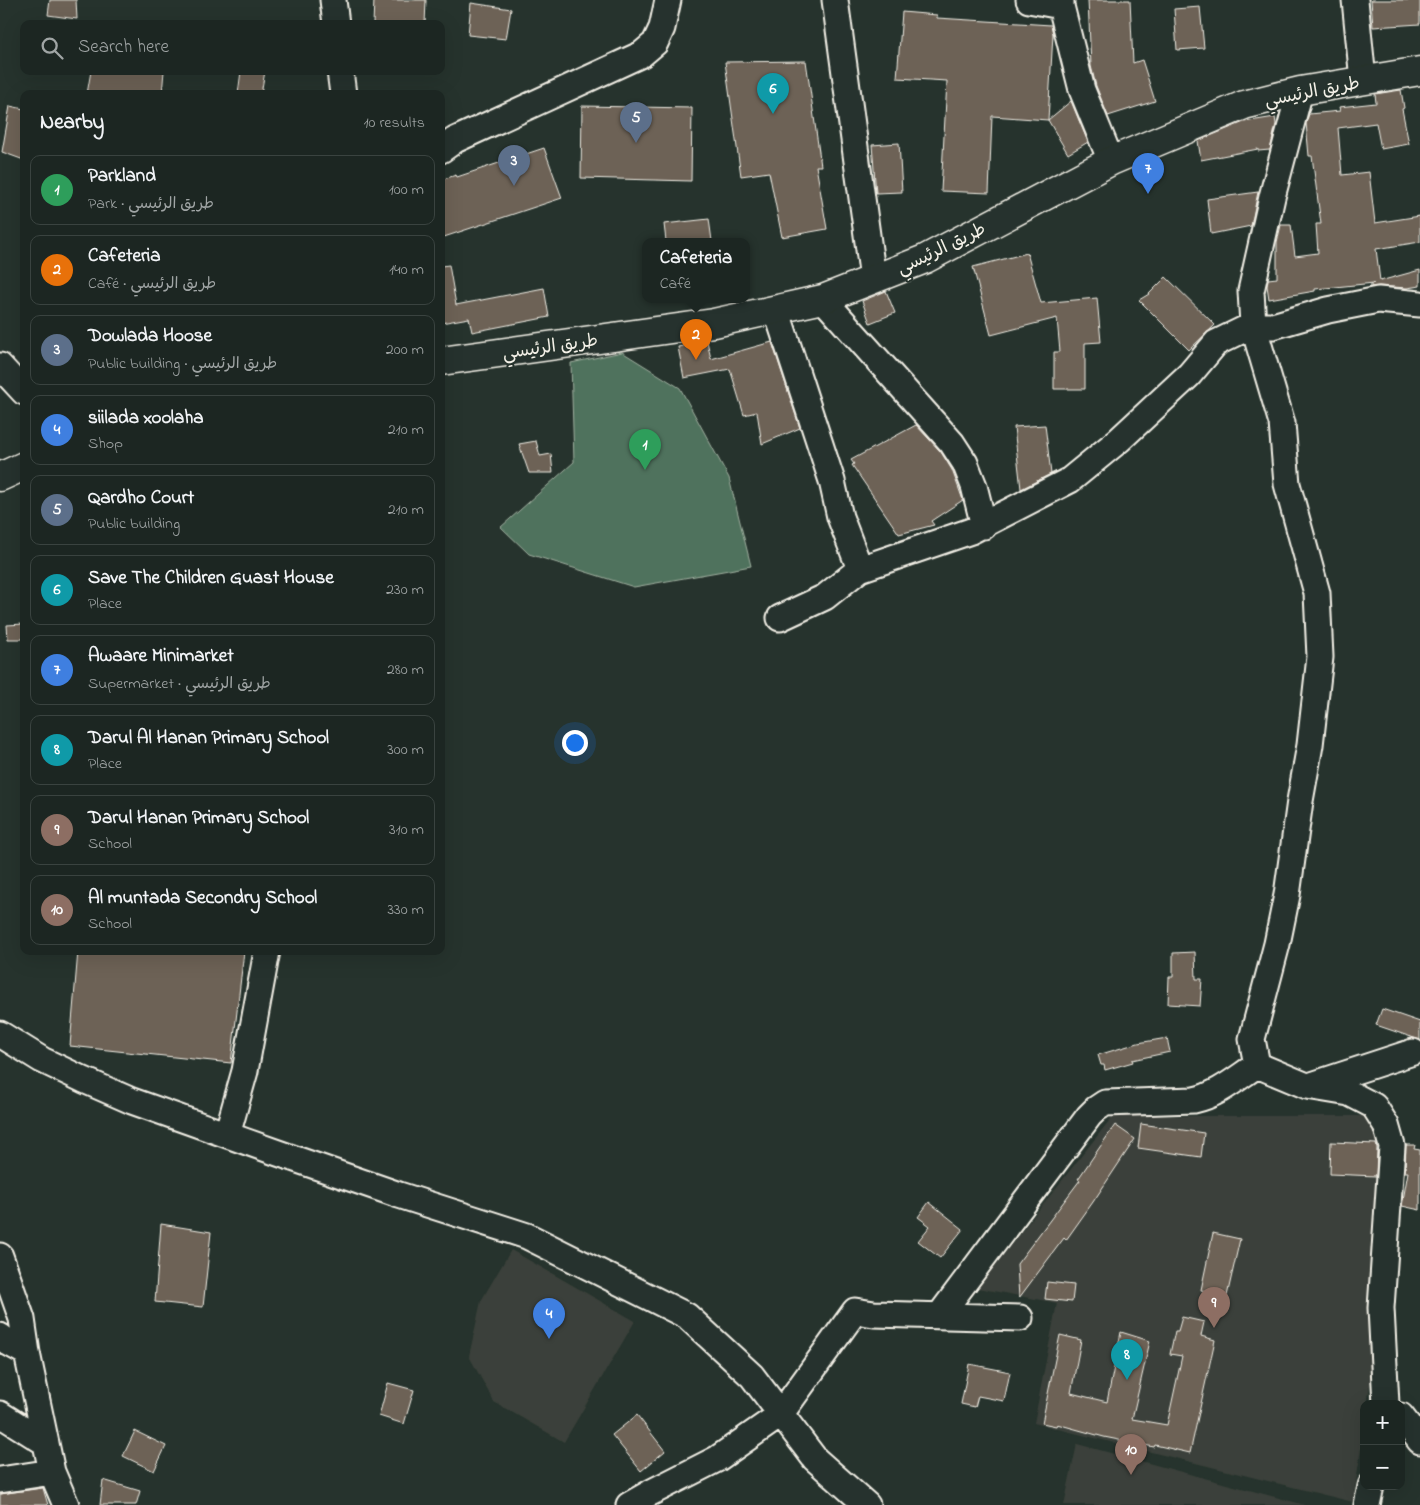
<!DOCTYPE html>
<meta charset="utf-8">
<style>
:root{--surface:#1c2622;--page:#29322f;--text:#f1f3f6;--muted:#a0a5a5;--line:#3a4340;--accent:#ff9aa2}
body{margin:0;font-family:"Indie Flower","Playpen Sans Arabic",sans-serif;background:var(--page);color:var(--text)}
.controls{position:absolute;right:15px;bottom:15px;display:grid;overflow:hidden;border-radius:10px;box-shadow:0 5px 20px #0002}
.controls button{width:45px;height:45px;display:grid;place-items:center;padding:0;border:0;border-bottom:1px solid var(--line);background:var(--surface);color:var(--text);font:25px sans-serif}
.you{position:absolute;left:574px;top:742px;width:18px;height:18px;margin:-12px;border:4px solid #fff;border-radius:50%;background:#1a73e8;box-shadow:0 0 0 8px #1a73e833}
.badge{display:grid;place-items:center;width:32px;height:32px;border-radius:50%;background:var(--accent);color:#fff;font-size:16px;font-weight:700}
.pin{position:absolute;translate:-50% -41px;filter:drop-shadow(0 1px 2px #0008)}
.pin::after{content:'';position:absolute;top:26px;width:18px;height:15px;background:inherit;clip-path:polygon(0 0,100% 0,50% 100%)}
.popup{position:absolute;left:642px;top:238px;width:108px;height:65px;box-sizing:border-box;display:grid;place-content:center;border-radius:10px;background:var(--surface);filter:drop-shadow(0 1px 4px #0005);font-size:16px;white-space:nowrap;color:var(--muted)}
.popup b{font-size:19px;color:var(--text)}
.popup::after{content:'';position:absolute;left:50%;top:100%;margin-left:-10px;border:10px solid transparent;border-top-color:var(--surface)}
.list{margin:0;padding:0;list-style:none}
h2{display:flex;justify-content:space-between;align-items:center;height:65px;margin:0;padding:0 20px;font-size:21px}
h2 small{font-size:16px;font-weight:400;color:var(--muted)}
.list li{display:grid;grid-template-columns:32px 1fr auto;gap:15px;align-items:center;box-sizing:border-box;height:70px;margin:0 10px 10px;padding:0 10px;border:1px solid var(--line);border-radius:10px}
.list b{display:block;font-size:19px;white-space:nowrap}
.list p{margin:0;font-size:16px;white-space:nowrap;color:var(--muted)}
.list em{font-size:16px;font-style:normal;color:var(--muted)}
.icon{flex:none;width:28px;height:28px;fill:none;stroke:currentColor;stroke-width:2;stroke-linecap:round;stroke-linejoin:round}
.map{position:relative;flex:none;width:1420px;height:1505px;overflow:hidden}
.search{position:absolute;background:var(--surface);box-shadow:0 5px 20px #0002;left:20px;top:20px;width:425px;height:55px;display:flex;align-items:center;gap:12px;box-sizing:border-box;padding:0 18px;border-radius:10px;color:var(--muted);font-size:19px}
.panel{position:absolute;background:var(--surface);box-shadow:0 5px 20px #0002;left:20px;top:90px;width:425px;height:865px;border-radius:10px}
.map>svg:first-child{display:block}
</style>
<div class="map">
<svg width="1420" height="1505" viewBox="0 0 1420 1505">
<rect width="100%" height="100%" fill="#26332d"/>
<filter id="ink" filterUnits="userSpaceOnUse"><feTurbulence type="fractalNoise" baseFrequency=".02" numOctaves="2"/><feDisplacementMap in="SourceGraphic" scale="10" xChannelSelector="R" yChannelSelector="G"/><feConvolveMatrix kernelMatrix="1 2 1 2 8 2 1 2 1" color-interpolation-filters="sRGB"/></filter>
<g filter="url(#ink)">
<path fill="#3b413a" d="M 1113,1116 L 1371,1116 L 1382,1142 L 1375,1353 L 1367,1404 L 1364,1404 L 1364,1429 L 1353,1502 L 1034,1423 L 1057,1303 L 977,1288 Z
M 511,1250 L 635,1321 L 564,1442 L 494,1402 L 469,1356 L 481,1301 Z
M 1077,1444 L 1305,1505 L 1064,1505 Z"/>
<path fill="#50725d" stroke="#a2b2a2" d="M 622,352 L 680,388 L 729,478 L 751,566 L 634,587 L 529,554 L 501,527 L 574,462 L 571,363 Z"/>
<path fill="#6d6257" stroke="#f4f1e8" d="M 50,0 L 76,0 L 77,19 L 48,15 Z
M 374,0 L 426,0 L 425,24 L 373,24 Z
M 1088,0 L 1130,0 L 1133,63 L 1142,60 L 1155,101 L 1108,116 L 1096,86 L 1091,66 Z
M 1371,0 L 1420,0 L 1420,24 L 1373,27 Z
M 471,3 L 511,9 L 506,39 L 468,35 Z
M 1200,7 L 1204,48 L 1177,50 L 1174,9 Z
M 902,12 L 937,15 L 937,18 L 1051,25 L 1053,34 L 1048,120 L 992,116 L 989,193 L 941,191 L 947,81 L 897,78 Z
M 806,61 L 821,166 L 816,166 L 827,229 L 782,237 L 769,172 L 741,176 L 725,62 Z
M 91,71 L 164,71 L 162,94 L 87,94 Z
M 241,71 L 265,71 L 261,94 L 238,94 Z
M 1401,90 L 1404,108 L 1402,109 L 1409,144 L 1381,149 L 1376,123 L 1338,128 L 1342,175 L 1369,172 L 1375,223 L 1420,216 L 1420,242 L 1376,249 L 1380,281 L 1420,270 L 1420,286 L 1407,288 L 1379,286 L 1371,287 L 1371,284 L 1374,283 L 1315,289 L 1315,291 L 1269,299 L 1267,286 L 1268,279 L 1277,278 L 1277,242 L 1281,225 L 1291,225 L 1295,256 L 1318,253 L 1316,224 L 1321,224 L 1312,156 L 1309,156 L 1306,123 L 1309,114 L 1340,111 L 1339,107 L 1376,103 L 1375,94 Z
M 1071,101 L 1088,142 L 1068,154 L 1048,120 Z
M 10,106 L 24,109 L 24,160 L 2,152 Z
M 582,106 L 692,108 L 691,181 L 581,178 Z
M 1275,117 L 1276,124 L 1270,150 L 1258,151 L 1258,149 L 1201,160 L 1198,141 L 1244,122 Z
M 899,143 L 902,192 L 876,193 L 872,145 Z
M 544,148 L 562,198 L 441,238 L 441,180 L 456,175 L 457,177 Z
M 1258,192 L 1251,226 L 1211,234 L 1207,199 Z
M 709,219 L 712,241 L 666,241 L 664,224 Z
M 1027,253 L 1041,303 L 1097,298 L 1101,342 L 1085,343 L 1085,389 L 1054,389 L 1054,352 L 1060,352 L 1057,318 L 991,335 L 973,267 Z
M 449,265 L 456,305 L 544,288 L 549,317 L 472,332 L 469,318 L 441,323 L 441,266 Z
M 1166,277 L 1215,325 L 1189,350 L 1139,300 L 1149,294 Z
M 886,291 L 895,313 L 870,323 L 862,301 Z
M 707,341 L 711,359 L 772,342 L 800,428 L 762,444 L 757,412 L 744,415 L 730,369 L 684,378 L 678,347 Z
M 916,425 L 941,452 L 952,470 L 963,500 L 931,521 L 934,525 L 899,534 L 852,465 L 854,464 L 851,460 Z
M 1045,425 L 1051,474 L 1021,489 L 1014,427 Z
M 536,441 L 540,456 L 551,454 L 553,473 L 529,473 L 519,444 Z
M 24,624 L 24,639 L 8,639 L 7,625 Z
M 78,951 L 244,951 L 231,1063 L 70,1046 Z
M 1195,952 L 1196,979 L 1202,979 L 1200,1006 L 1168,1004 L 1169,977 L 1173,977 L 1173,953 Z
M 1382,1009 L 1420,1022 L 1420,1040 L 1376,1025 Z
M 1167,1038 L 1170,1052 L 1132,1060 L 1133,1062 L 1105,1070 L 1104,1065 L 1101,1065 L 1098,1055 L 1138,1043 Z
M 1141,1124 L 1204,1133 L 1201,1157 L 1138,1148 Z
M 1115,1125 L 1135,1139 L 1093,1202 L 1066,1240 L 1064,1238 L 1019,1298 L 1017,1264 L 1080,1180 L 1078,1179 Z
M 1331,1142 L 1376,1144 L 1377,1148 L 1376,1176 L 1330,1174 Z
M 1406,1145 L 1415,1145 L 1414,1149 L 1420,1150 L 1420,1210 L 1402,1206 L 1408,1172 L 1405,1172 Z
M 929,1202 L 963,1229 L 940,1258 L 918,1241 L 930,1226 L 918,1217 Z
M 161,1224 L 211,1232 L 203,1307 L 155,1302 Z
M 1213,1233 L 1240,1239 L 1227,1296 L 1201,1290 Z
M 1047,1282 L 1074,1285 L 1072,1302 L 1045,1299 Z
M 1182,1317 L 1204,1322 L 1201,1336 L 1215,1340 L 1190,1453 L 1155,1445 L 1154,1447 L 1104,1437 L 1057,1424 L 1056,1426 L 1042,1423 L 1060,1335 L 1081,1340 L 1071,1393 L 1107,1402 L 1121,1332 L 1150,1341 L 1132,1419 L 1167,1425 L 1182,1356 L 1170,1354 L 1175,1331 L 1178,1331 Z
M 969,1364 L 1010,1372 L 1004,1401 L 978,1396 L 975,1407 L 961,1404 Z
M 388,1383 L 414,1390 L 404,1424 L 379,1416 Z
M 637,1415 L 665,1451 L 641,1471 L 612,1435 Z
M 135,1431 L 166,1446 L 154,1471 L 123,1456 Z
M 103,1480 L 140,1491 L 136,1505 L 100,1505 Z
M 43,1488 L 48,1505 L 0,1505 L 0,1494 Z"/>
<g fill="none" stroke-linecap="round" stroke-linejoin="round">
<g stroke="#f4f1e8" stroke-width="29">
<path id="minor" d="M 333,0 L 336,24
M 835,0 L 873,279
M 1029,0 L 1061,6
M 1061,0 L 1061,6 L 1082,90 L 1111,161
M 1355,0 L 1363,80
M 340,71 L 343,94
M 441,150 L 455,140 L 642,54 L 655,43 L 662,28 L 668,0
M 823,299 L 952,443 L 965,463 L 974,486 L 984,526
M 776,309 L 832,481 L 840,517 L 860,569
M 0,366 L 24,392
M 780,618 L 825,597 L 860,569 L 971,531 L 1070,480 L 1119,440 L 1189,375 L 1216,343 L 1253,325 L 1251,291 L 1272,197 L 1300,91
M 0,1034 L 42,1060 L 84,1080 L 132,1101 L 278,1153 L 399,1195 L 527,1236 L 687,1316 L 752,1376 L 815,1459 L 867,1505
M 1312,1085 L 1413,1052
M 227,1135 L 245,1071 L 267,951
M 0,1256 L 22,1319 L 27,1353 L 52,1472 L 66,1505
M 940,1315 L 1089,1116 L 1096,1109 L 1105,1103 L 1194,1100 C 1218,1095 1237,1078 1257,1065
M 0,1336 L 9,1343 L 27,1353
M 1386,1404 L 1381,1308 L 1392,1146 L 1386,1125 L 1374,1106 L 1349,1093 L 1307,1086 L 1257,1065 L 1252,1039 L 1277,944 L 1287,895 L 1300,801 L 1310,745 L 1320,657 L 1317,593 L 1287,484 L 1282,423 L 1253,325 L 1273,326 L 1328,310 L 1378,300 L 1420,304
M 0,1414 L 46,1443
M 1401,1416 L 1420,1441
M 0,1480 L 52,1472
M 629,1505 L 650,1493 L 717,1459 L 780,1415 L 855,1311 L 874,1314 L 1020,1318
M 1367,1505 L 1371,1486"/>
</g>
<g stroke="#f4f1e8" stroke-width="31">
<path id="major" d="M 441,361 L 714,323 L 823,299 L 925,259 L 1111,161 L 1244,105 L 1300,91 L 1420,71
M 0,477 L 24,466"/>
</g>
<use href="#minor" stroke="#26332d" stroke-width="25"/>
<use href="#major" stroke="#26332d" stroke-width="28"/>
</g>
</g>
<g text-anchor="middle" stroke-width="4" stroke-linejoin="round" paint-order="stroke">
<g font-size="18" fill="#f4f1e8" stroke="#26332d">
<text transform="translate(1312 91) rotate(-11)" y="6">طريق الرئيسي</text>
<text transform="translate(941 248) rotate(-26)" y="6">طريق الرئيسي</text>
<text transform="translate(550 346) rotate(-8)" y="6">طريق الرئيسي</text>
</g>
</g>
</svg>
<div class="controls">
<button>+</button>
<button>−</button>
</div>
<div class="you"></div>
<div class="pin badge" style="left:645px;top:470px;background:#2e9e5b">1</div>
<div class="pin badge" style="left:696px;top:360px;background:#e8710a">2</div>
<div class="popup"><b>Cafeteria</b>Café</div>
<div class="pin badge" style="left:514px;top:186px;background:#5c6f8a">3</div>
<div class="pin badge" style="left:549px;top:1339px;background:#3f7fe0">4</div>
<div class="pin badge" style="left:636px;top:143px;background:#5c6f8a">5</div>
<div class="pin badge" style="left:773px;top:114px;background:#0f9aa8">6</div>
<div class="pin badge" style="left:1148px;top:194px;background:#3f7fe0">7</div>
<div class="pin badge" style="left:1127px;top:1380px;background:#0f9aa8">8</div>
<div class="pin badge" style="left:1214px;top:1328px;background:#8d6e63">9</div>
<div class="pin badge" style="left:1131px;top:1475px;background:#8d6e63">10</div>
<div class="search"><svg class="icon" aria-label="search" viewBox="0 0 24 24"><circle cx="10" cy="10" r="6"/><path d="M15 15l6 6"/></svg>Search here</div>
<section class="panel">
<h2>Nearby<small>10 results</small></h2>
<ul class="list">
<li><span class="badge" style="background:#2e9e5b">1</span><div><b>Parkland</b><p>Park · طريق الرئيسي</p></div><em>100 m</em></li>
<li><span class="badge" style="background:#e8710a">2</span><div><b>Cafeteria</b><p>Café · طريق الرئيسي</p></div><em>140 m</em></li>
<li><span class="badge" style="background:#5c6f8a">3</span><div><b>Dowlada Hoose</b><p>Public building · طريق الرئيسي</p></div><em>200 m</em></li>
<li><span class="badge" style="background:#3f7fe0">4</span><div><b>siilada xoolaha</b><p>Shop</p></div><em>210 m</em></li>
<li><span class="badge" style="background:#5c6f8a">5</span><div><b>Qardho Court</b><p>Public building</p></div><em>210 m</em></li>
<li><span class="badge" style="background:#0f9aa8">6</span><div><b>Save The Children Guast House</b><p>Place</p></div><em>230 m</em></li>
<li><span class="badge" style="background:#3f7fe0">7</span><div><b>Awaare Minimarket</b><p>Supermarket · طريق الرئيسي</p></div><em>280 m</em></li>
<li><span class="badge" style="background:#0f9aa8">8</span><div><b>Darul Al Hanan Primary School</b><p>Place</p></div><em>300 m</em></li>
<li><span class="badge" style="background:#8d6e63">9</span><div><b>Darul Hanan Primary School</b><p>School</p></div><em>310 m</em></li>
<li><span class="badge" style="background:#8d6e63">10</span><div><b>Al muntada Secondry School</b><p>School</p></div><em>330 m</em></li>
</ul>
</section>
</div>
